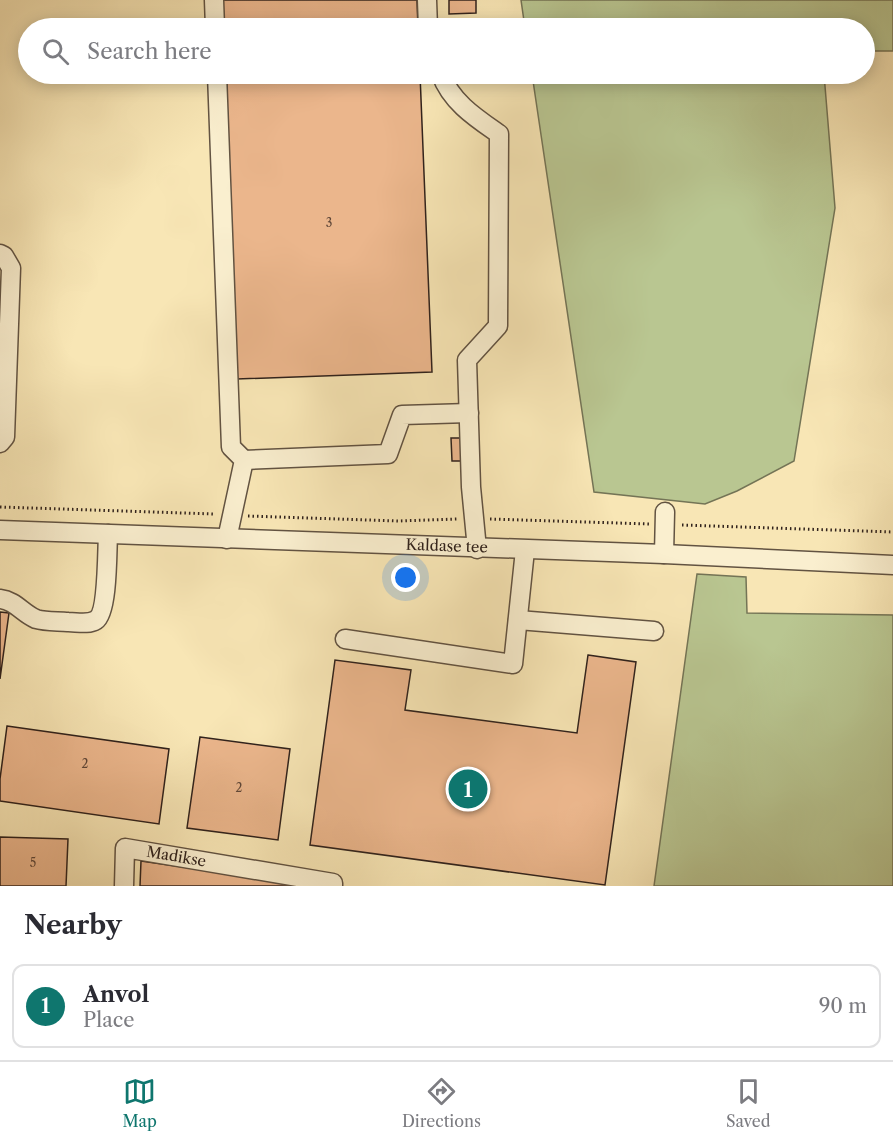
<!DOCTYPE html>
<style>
:root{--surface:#fff;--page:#f7f7f7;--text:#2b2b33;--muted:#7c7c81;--line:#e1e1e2;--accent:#0f766e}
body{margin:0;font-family:"Libre Caslon Text",serif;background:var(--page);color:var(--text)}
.you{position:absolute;left:406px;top:578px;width:21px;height:21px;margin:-15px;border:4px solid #fff;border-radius:50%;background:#1a73e8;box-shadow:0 0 0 9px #1a73e833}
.badge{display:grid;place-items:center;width:39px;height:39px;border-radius:50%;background:var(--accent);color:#fff;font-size:20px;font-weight:700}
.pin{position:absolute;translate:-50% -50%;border:3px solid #fff;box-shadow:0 2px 6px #0006}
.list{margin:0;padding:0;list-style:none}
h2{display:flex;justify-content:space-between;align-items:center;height:78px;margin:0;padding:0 24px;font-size:26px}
h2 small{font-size:20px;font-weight:400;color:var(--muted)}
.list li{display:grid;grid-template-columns:39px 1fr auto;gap:18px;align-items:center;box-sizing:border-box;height:84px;margin:0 12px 12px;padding:0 12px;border:2px solid var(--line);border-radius:12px}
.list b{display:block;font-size:22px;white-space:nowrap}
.list p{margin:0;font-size:20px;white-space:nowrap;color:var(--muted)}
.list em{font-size:20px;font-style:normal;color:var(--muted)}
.icon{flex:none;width:33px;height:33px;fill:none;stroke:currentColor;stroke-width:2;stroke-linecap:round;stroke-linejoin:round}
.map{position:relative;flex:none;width:893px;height:886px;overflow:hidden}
.search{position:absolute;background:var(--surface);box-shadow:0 3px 15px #0003;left:18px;right:18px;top:18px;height:66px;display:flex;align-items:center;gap:15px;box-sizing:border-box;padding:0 21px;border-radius:33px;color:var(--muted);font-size:22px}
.sheet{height:174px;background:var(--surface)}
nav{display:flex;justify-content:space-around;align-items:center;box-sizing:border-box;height:84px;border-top:2px solid var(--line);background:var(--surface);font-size:16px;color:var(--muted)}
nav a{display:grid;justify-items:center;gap:3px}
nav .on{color:var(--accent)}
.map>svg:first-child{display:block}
</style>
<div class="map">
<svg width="893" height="886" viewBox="0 0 893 886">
<rect width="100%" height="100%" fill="#f8e6b5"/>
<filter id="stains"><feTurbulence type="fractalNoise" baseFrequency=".00333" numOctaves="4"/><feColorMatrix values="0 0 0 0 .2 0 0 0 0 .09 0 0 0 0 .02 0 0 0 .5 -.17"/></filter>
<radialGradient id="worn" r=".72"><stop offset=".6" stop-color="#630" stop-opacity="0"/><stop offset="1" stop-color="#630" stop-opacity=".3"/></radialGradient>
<path fill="#b9c691" stroke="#747456" stroke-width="1.5" d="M 521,0 L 893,0 L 893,51 L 865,51 L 864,28 L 525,28 Z
M 532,74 L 824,74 L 835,208 L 794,461 L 737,491 L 705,504 L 594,492 Z
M 697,574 L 746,577 L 747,613 L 893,615 L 893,886 L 654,886 Z"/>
<path fill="#ebb68c" stroke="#30221c" stroke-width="1.5" d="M 223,0 L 417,0 L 418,28 L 224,28 Z
M 449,0 L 476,0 L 476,13 L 449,14 Z
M 226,74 L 420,74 L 432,372 L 237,379 Z
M 451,438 L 461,438 L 462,461 L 452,461 Z
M 0,612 L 9,613 L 0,679 Z
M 588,655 L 636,662 L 605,885 L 310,845 L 335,660 L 411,670 L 405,710 L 577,733 Z
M 7,726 L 169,749 L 159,824 L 0,801 L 0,779 Z
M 200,737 L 290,749 L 278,840 L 187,828 Z
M 0,837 L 68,839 L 66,886 L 0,886 Z
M 141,861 L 309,885 L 309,886 L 140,886 Z"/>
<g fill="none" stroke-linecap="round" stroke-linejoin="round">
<g stroke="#625342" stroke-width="21">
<g id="minor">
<path d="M 214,0 L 215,28"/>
<path d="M 427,0 L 428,28"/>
<path d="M 217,74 L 231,447 L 244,460 L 227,539"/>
<path d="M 441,74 C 451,102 476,118 499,134 L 498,326 L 467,360 L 471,487 L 477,549"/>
<path d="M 0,254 L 4,256 L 11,268 L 5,437 L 0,443"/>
<path d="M 244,460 L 388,454 L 402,415 L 469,413"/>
<path id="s1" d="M 0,530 L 664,554 L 893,565"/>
<path d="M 664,554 L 665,512"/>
<path d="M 0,599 C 16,601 22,613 36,619 C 46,622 58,621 68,622 C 77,622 88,625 96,620 C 108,612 107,550 108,534"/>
<path d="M 518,620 L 654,631"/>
<path d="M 345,639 L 513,664 L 525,550"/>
<path id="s2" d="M 124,886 L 125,848 L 333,883 L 333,886"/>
</g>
</g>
<path stroke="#30221c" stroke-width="3" stroke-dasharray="1.5 3" stroke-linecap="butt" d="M 0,507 L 214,514
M 248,516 L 398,521 L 457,519
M 490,519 L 649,524
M 682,525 L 893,532"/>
<use href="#minor" stroke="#faefcf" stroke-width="18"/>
</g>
<g text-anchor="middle" stroke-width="5" stroke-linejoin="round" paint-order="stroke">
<g font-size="12" fill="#5f4738">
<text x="329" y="227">3</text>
<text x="85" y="768">2</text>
<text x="239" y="792">2</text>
<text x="33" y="867">5</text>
</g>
<g font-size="15" fill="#30221c" stroke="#faefcf">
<text dy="5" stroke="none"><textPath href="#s1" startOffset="447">Kaldase tee</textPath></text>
<text dy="5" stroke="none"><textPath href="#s2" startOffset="90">Madikse</textPath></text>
</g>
</g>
<rect width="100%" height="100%" filter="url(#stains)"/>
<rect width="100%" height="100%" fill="url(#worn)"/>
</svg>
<div class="you"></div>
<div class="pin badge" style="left:468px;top:789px">1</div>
<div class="search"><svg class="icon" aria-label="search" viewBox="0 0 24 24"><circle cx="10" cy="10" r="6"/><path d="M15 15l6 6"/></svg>Search here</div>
</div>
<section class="sheet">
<h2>Nearby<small></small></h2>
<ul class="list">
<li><span class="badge">1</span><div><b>Anvol</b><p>Place</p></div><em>90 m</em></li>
</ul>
</section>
<nav>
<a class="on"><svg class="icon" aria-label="map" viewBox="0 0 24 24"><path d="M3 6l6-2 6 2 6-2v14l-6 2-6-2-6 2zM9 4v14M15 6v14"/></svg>Map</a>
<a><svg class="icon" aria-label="directions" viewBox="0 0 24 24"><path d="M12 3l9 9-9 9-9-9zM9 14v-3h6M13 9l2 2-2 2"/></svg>Directions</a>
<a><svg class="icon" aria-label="saved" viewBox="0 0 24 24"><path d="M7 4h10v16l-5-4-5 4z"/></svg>Saved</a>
</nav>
